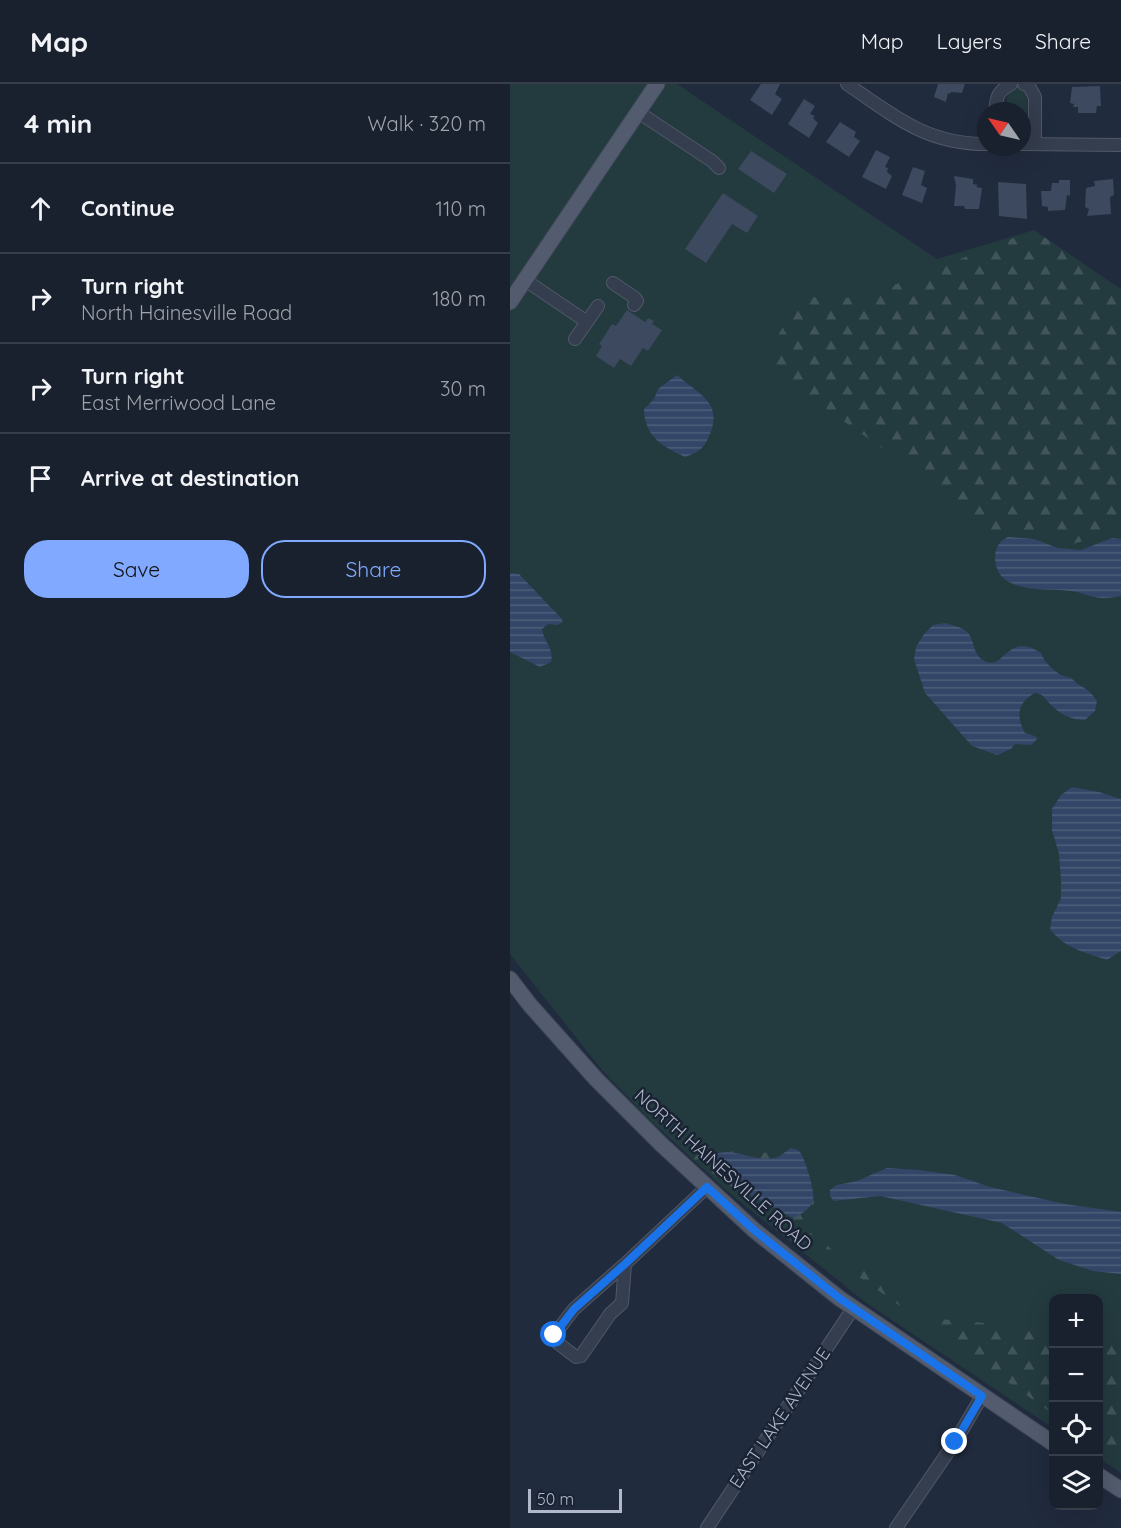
<!DOCTYPE html>
<meta charset="utf-8">
<style>
:root{--surface:#19202e;--page:#262d3a;--text:#f1f3f6;--muted:#9fa3aa;--line:#373e4a;--accent:#80a9ff}
body{margin:0;font-family:Quicksand,sans-serif;background:var(--page);color:var(--text)}
.controls{position:absolute;right:18px;bottom:18px;display:grid;overflow:hidden;border-radius:12px;box-shadow:0 6px 24px #0002}
.controls button{width:54px;height:54px;display:grid;place-items:center;padding:0;border:0;border-bottom:2px solid var(--line);background:var(--surface);color:var(--text);font:30px sans-serif}
.compass{position:absolute;left:467px;top:18px;width:54px;height:54px;border-radius:50%;background:var(--surface);box-shadow:0 6px 24px #0002;rotate:304deg}
.scale{position:absolute;left:18px;bottom:15px;width:94px;box-sizing:border-box;padding-left:6px;border:3px solid #b0b8ca;border-top:0;font-size:16px;line-height:21px;white-space:nowrap;color:#b0b8ca;-webkit-text-stroke:4px #1a2333;paint-order:stroke}
.stop{position:absolute;width:18px;height:18px;margin:-14px;border:4px solid #1a73e8;border-radius:50%;background:#fff}
.stop.end{background:#1a73e8;border-color:#fff;box-shadow:0 2px 6px #0008}
.list{margin:0;padding:0;list-style:none}
h2{display:flex;justify-content:space-between;align-items:center;height:78px;margin:0;padding:0 24px;font-size:26px}
h2 small{font-size:20px;font-weight:400;color:var(--muted)}
.list li{display:grid;grid-template-columns:39px 1fr auto;gap:18px;align-items:center;box-sizing:border-box;height:90px;padding:0 24px;border-top:2px solid var(--line)}
.list b{display:block;font-size:22px;white-space:nowrap}
.list p{margin:0;font-size:20px;white-space:nowrap;color:var(--muted)}
.list em{font-size:20px;font-style:normal;color:var(--muted)}
.actions{display:flex;gap:12px;padding:18px 24px}
.actions a{flex:1;padding:14px 0;border:2px solid var(--accent);border-radius:24px;text-align:center;font-size:21px;color:var(--accent)}
.actions .main{background:var(--accent);color:#111}
.icon{flex:none;width:33px;height:33px;fill:none;stroke:currentColor;stroke-width:2;stroke-linecap:round;stroke-linejoin:round}
.map{position:relative;flex:none;width:611px;height:1444px;overflow:hidden}
header{display:flex;align-items:center;gap:36px;box-sizing:border-box;height:84px;padding:0 30px;background:var(--surface);border-bottom:2px solid var(--line)}
header strong{font-size:28px}
nav{display:flex;gap:33px;margin-inline-start:auto;font-size:21px}
main{display:flex}
aside{flex:1;background:var(--surface)}
.map>svg:first-child{display:block}
</style>
<header>
<strong>Map</strong>
<nav><a>Map</a><a>Layers</a><a>Share</a></nav>
</header>
<main>
<aside>
<h2>4 min<small>Walk · 320 m</small></h2>
<ul class="list">
<li><svg class="icon" aria-label="ahead" viewBox="0 0 24 24"><path d="M12 20V5M6 11l6-6 6 6"/></svg><div><b>Continue</b></div><em>110 m</em></li>
<li><svg class="icon" aria-label="right" viewBox="0 0 24 24"><path d="M7 20v-9h11M14 6l5 5-5 5"/></svg><div><b>Turn right</b><p>North Hainesville Road</p></div><em>180 m</em></li>
<li><svg class="icon" aria-label="right" viewBox="0 0 24 24"><path d="M7 20v-9h11M14 6l5 5-5 5"/></svg><div><b>Turn right</b><p>East Merriwood Lane</p></div><em>30 m</em></li>
<li><svg class="icon" aria-label="arrive" viewBox="0 0 24 24"><path d="M6 21V4h12l-3 4 3 4H6"/></svg><div><b>Arrive at destination</b></div></li>
</ul>
<div class="actions"><a class="main">Save</a><a>Share</a></div>
</aside>
<div class="map">
<svg width="611" height="1444" viewBox="0 0 611 1444">
<defs>
<pattern id="forest-firs" width="22" height="20" patternUnits="userSpaceOnUse" patternTransform="scale(1.5)"><rect width="22" height="20" fill="#233a3f"/><path d="M5 1l3.5 6h-7zM16 11l3.5 6h-7z" fill="#405459"/></pattern>
<pattern id="water-rules" width="6" height="5" patternUnits="userSpaceOnUse" patternTransform="scale(1.5)"><rect width="6" height="5" fill="#334667"/><path d="M0 2.5h6" fill="none" stroke="#4e5f7b"/></pattern>
</defs>
<rect width="100%" height="100%" fill="#212b3e"/>
<path fill="#233a3f" d="M 0,0 L 167,0 L 427,175 L 524,146 L 611,205 L 611,1389 L 589,1374 L 588,1214 L 544,1214 L 543,1344 L 355,1218 L 217,1107 L 140,1036 L 91,985 L 0,870 Z
M 507,2 L 516,6 L 518,12 L 517,42 L 512,42 L 512,27 L 497,27 C 497,16 495,7 507,2 Z"/>
<path fill="url(#forest-firs)" d="M 524,146 L 611,206 L 611,450 L 594,451 L 559,461 L 532,449 L 474,451 L 379,369 L 285,303 L 254,276 L 290,213 L 351,214 Z
M 289,1057 L 294,1062 L 304,1120 L 296,1146 L 315,1158 L 334,1181 L 363,1189 L 418,1234 L 543,1245 L 543,1330 L 182,1075 L 189,1070 L 223,1064 L 242,1068 L 264,1069 Z
M 589,1249 L 600,1250 L 611,1254 L 611,1378 L 589,1362 Z"/>
<path fill="url(#water-rules)" d="M 167,291 C 189,311 214,318 199,352 C 194,365 187,369 175,373 C 153,363 134,352 134,325 L 144,315 L 148,305 Z
M 498,453 L 524,455 L 548,464 L 571,466 L 602,454 L 611,455 L 611,512 C 605,513 599,514 593,514 C 582,514 572,508 561,507 C 536,504 486,511 485,474 C 485,464 489,457 498,453 Z
M 0,489 L 9,490 L 51,534 L 53,538 L 47,541 L 38,540 L 32,545 C 34,559 44,563 41,578 L 30,583 L 0,568 Z
M 435,539 C 442,541 452,543 457,548 C 466,556 461,572 477,578 C 491,583 495,562 514,562 C 520,562 526,566 531,569 C 534,578 543,586 551,591 C 554,592 558,593 561,594 C 564,596 566,599 569,601 C 577,605 582,609 587,617 L 585,627 L 575,636 C 561,636 550,630 540,620 C 535,614 533,610 525,609 C 507,619 506,632 515,649 L 522,651 L 528,654 L 521,661 L 505,660 L 501,665 L 487,671 L 462,662 L 415,609 L 404,575 L 406,563 L 414,550 L 423,541 Z
M 562,703 L 589,708 L 611,715 L 611,867 L 597,876 C 575,868 555,865 540,845 L 542,833 L 551,814 L 551,796 L 549,770 L 542,746 L 542,725 L 551,711 Z
M 281,1064 C 285,1065 287,1065 290,1068 C 295,1075 305,1107 303,1115 C 301,1125 292,1130 283,1134 C 253,1118 218,1103 201,1072 C 221,1061 244,1078 264,1074 C 271,1073 275,1067 281,1064 Z
M 377,1084 L 409,1086 L 445,1091 L 480,1103 L 555,1120 L 611,1128 L 611,1190 L 583,1187 L 549,1176 L 492,1139 L 370,1112 L 324,1117 L 320,1112 L 320,1106 L 327,1101 L 347,1097 Z"/>
<path fill="#3c495e" d="M 251,0 L 270,0 L 265,10 L 272,15 L 262,31 L 240,16 Z
M 428,0 L 455,0 L 452,9 L 441,8 L 440,10 L 438,9 L 436,18 L 424,13 Z
M 590,2 L 591,22 L 587,22 L 586,29 L 568,29 L 568,23 L 563,23 L 564,20 L 560,19 L 562,3 Z
M 294,15 L 305,22 L 300,30 L 305,32 L 303,34 L 308,39 L 299,54 L 278,40 Z
M 330,38 L 346,48 L 344,53 L 350,57 L 339,73 L 316,58 Z
M 366,66 L 380,73 L 375,83 L 378,84 L 377,88 L 382,92 L 376,105 L 352,93 Z
M 241,67 L 277,90 L 264,109 L 228,85 Z
M 403,83 L 415,87 L 411,101 L 417,104 L 412,119 L 392,111 Z
M 444,92 L 463,95 L 463,100 L 468,101 L 466,103 L 472,104 L 469,125 L 455,125 L 454,122 L 444,122 L 446,102 Z
M 603,95 L 604,111 L 600,113 L 601,130 L 577,132 L 579,125 L 575,123 L 576,104 L 585,102 L 584,97 Z
M 549,96 L 560,96 L 560,112 L 557,111 L 555,126 L 538,127 L 538,123 L 532,122 L 531,107 L 541,107 L 542,99 L 549,99 Z
M 488,98 L 516,100 L 517,135 L 489,132 Z
M 213,109 L 248,132 L 237,149 L 222,140 L 196,179 L 175,165 Z
M 117,226 L 135,238 L 138,234 L 144,237 L 142,240 L 152,246 L 138,267 L 133,264 L 121,282 L 110,275 L 104,284 L 86,272 L 92,262 L 89,260 L 102,240 L 106,242 Z"/>
<g fill="none" stroke-linecap="round" stroke-linejoin="round">
<g stroke="#505869" stroke-width="14">
<path id="minor" d="M 337,0 C 384,32 416,60 476,60
M 514,0 L 519,2 L 525,13 L 525,60
M 485,27 C 487,12 487,8 501,0
M 128,28 L 202,77 L 209,84
M 512,60 L 611,61
M 15,196 L 77,238
M 103,199 L 125,214 L 127,217 L 124,221
M 65,255 L 88,222
M 115,1180 L 112,1219 L 100,1230 L 71,1272 L 66,1273 L 44,1256 L 44,1251 L 64,1225 L 115,1180 L 197,1103
M 197,1444 L 344,1223
M 386,1444 L 445,1358 L 472,1312"/>
</g>
<g stroke="#3e4757" stroke-width="17">
<path id="major" d="M 0,218 L 147,0
M 0,895 L 20,921 L 86,995 L 151,1060 L 244,1146 L 329,1214 L 544,1360
M 588,1391 L 611,1406"/>
</g>
<use href="#minor" stroke="#353e4e" stroke-width="12"/>
<use href="#major" stroke="#525c6e" stroke-width="15"/>
</g>
<g fill="none" stroke-linecap="round" stroke-linejoin="round">
<path stroke="#1a73e8" stroke-width="8" d="M 44,1251 L 64,1225 L 115,1180 L 197,1103 L 244,1146 L 329,1214 L 472,1312 L 445,1358"/>
</g>
<g text-anchor="middle" stroke-width="5" stroke-linejoin="round" paint-order="stroke">
<g font-size="18" fill="#b0b8ca" stroke="#1a2333">
<text transform="translate(213 1086) rotate(42)" y="6">NORTH HAINESVILLE ROAD</text>
<text transform="translate(270 1334) rotate(-56)" y="6">EAST LAKE AVENUE</text>
</g>
</g>
</svg>
<div class="controls">
<button>+</button>
<button>−</button>
<button><svg class="icon" aria-label="locate" viewBox="0 0 24 24"><circle cx="12" cy="12" r="6"/><path d="M12 2v4M12 18v4M2 12h4M18 12h4"/></svg></button>
<button><svg class="icon" aria-label="layers" viewBox="0 0 24 24"><path d="M12 4l9 5-9 5-9-5zM3 14l9 5 9-5"/></svg></button>
</div>
<svg class="compass" viewBox="-18 -18 36 36"><path d="M0-13l5 13h-10z" fill="#e53935"/><path d="M0 13l5-13h-10z" fill="#9fa3aa"/></svg>
<div class="scale">50 m</div>
<div class="stop" style="left:44px;top:1251px"></div>
<div class="stop end" style="left:445px;top:1358px"></div>
</div>
</main>
